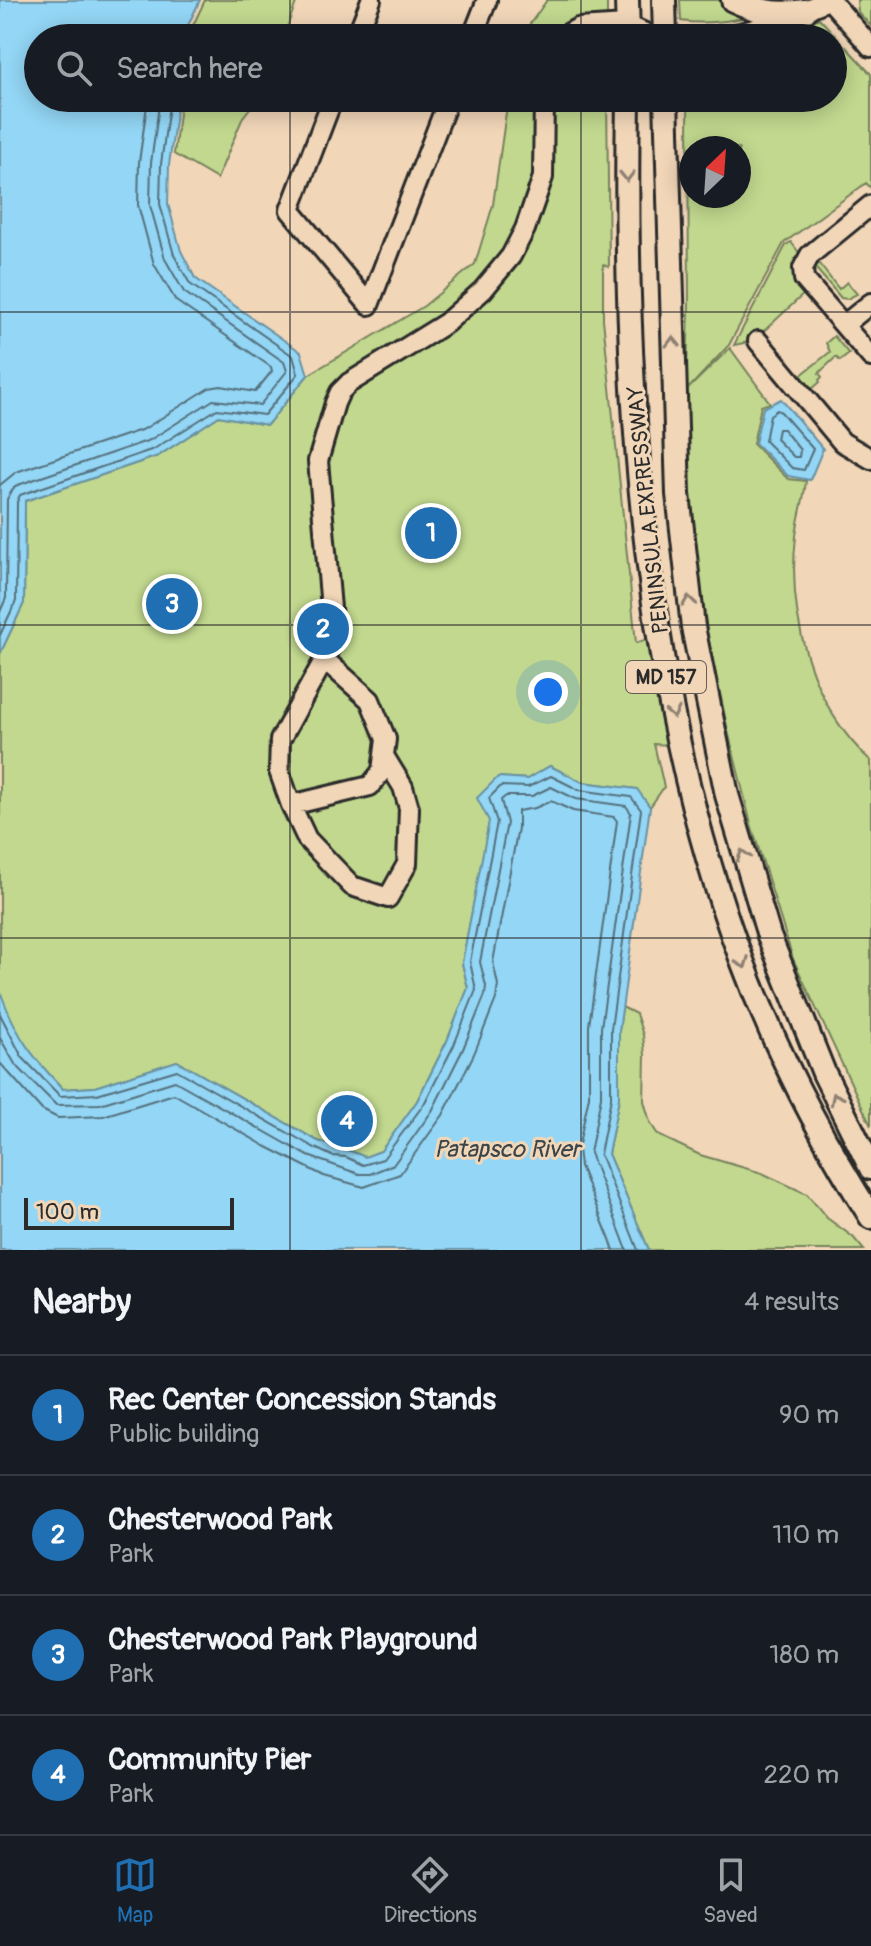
<!DOCTYPE html>
<style>
:root{--surface:#171b24;--page:#242831;--text:#f1f3f6;--muted:#9ea1a6;--line:#363941;--accent:#1f6fb2}
body{margin:0;font-family:Pangolin,sans-serif;background:var(--page);color:var(--text)}
.compass{position:absolute;left:679px;top:136px;width:72px;height:72px;border-radius:50%;background:var(--surface);box-shadow:0 4px 20px #0003;rotate:25deg}
.scale{position:absolute;left:24px;bottom:20px;width:210px;box-sizing:border-box;padding-left:8px;border:4px solid #2b2b2b;border-top:0;font-size:22px;line-height:28px;white-space:nowrap;color:#2b2b2b;-webkit-text-stroke:6px #f1d6b8;paint-order:stroke}
.you{position:absolute;left:548px;top:692px;width:28px;height:28px;margin:-20px;border:6px solid #fff;border-radius:50%;background:#1a73e8;box-shadow:0 0 0 12px #1a73e833}
.badge{display:grid;place-items:center;width:52px;height:52px;border-radius:50%;background:var(--accent);color:#fff;font-size:26px;font-weight:700}
.pin{position:absolute;translate:-50% -50%;border:4px solid #fff;box-shadow:0 2px 8px #0006}
.list{margin:0;padding:0;list-style:none}
h2{display:flex;justify-content:space-between;align-items:center;height:104px;margin:0;padding:0 32px;font-size:34px}
h2 small{font-size:26px;font-weight:400;color:var(--muted)}
.list li{display:grid;grid-template-columns:52px 1fr auto;gap:24px;align-items:center;box-sizing:border-box;height:120px;padding:0 32px;border-top:2px solid var(--line)}
.list b{display:block;font-size:30px;white-space:nowrap}
.list p{margin:0;font-size:26px;white-space:nowrap;color:var(--muted)}
.list em{font-size:26px;font-style:normal;color:var(--muted)}
.icon{flex:none;width:44px;height:44px;fill:none;stroke:currentColor;stroke-width:2;stroke-linecap:round;stroke-linejoin:round}
.map{position:relative;flex:none;width:871px;height:1250px;overflow:hidden}
.search{position:absolute;background:var(--surface);box-shadow:0 4px 20px #0003;left:24px;right:24px;top:24px;height:88px;display:flex;align-items:center;gap:20px;box-sizing:border-box;padding:0 28px;border-radius:44px;color:var(--muted);font-size:30px}
.sheet{height:584px;background:var(--surface)}
nav{display:flex;justify-content:space-around;align-items:center;box-sizing:border-box;height:112px;border-top:2px solid var(--line);background:var(--surface);font-size:22px;color:var(--muted)}
nav a{display:grid;justify-items:center;gap:4px}
nav .on{color:var(--accent)}
.map>svg:first-child{display:block}
</style>
<div class="map">
<svg width="871" height="1250" viewBox="0 0 871 1250">
<rect width="100%" height="100%" fill="#f1d6b8"/>
<filter id="ink" filterUnits="userSpaceOnUse"><feTurbulence type="fractalNoise" baseFrequency=".0125" numOctaves="2"/><feDisplacementMap in="SourceGraphic" scale="16" xChannelSelector="R" yChannelSelector="G"/><feConvolveMatrix kernelMatrix="1 2 1 2 8 2 1 2 1" color-interpolation-filters="sRGB"/></filter>
<g filter="url(#ink)">
<path fill="#c1d88e" stroke="#76825c" stroke-width="2" fill-rule="evenodd" d="M 205,0 L 297,0 L 283,38 L 187,38 Z
M 547,0 L 607,0 L 607,38 L 520,38 Z
M 680,0 L 718,0 L 757,15 C 732,21 706,25 681,21 Z
M 857,0 L 871,0 L 871,26 L 858,12 Z
M 819,18 L 871,74 L 871,188 L 866,183 L 784,243 L 729,345 L 689,388 L 730,348 L 770,403 L 761,406 L 753,444 L 788,479 L 806,481 C 804,500 798,517 796,536 C 787,615 811,707 871,761 L 871,1126 L 793,959 L 751,824 L 728,731 L 707,632 L 688,488 L 686,393 L 689,312 L 688,98 L 833,98 L 833,48 L 837,42 L 833,46 L 833,38 L 765,38 L 786,33 ZM 691,148 L 739,148 L 739,196 L 691,196 Z
M 181,98 L 258,98 L 243,117 L 217,179 L 174,154 Z
M 508,98 L 607,98 L 609,267 L 603,265 L 603,319 L 636,643 L 650,638 L 670,745 L 654,744 L 664,787 L 650,807 L 636,789 L 582,782 L 550,766 L 527,779 L 498,777 L 462,963 L 468,988 L 447,1041 L 417,1101 L 381,1151 L 365,1157 C 348,1149 333,1147 316,1140 L 177,1061 L 95,1087 L 63,1089 L 28,1052 L 10,1019 L 0,992 L 0,654 L 24,603 L 25,501 L 158,456 L 219,416 L 267,425 L 308,375 L 424,306 L 475,264 L 493,205 Z
M 791,242 L 800,254 L 795,266 L 806,292 L 753,341 L 734,345 L 786,245 Z
M 816,260 L 839,289 L 847,282 L 857,294 L 847,299 L 841,298 L 812,264 Z
M 834,336 L 849,354 L 840,361 L 836,357 L 819,373 L 822,377 L 819,380 L 820,382 L 811,390 L 800,376 L 830,352 L 826,343 Z
M 622,1007 L 636,1014 L 643,1035 L 645,1055 L 644,1101 L 650,1122 L 658,1135 L 700,1155 L 762,1173 L 807,1194 L 827,1218 L 853,1237 L 864,1250 L 649,1250 L 608,1154 L 619,1098 L 619,1031 Z"/>
<path fill="#93d6f5" stroke="#6992a4" stroke-width="2" d="M 0,0 L 200,0 L 182,38 L 38,38 L 38,98 L 178,98 L 169,165 L 168,204 L 181,251 L 195,278 L 301,352 L 308,375 L 267,425 L 219,416 L 158,456 L 25,501 L 24,603 L 0,654 Z
M 781,399 L 823,449 L 810,480 L 788,476 L 755,443 L 763,408 Z
M 550,766 L 582,782 L 637,789 L 650,807 L 619,1031 L 619,1098 L 608,1154 L 649,1250 L 0,1250 L 0,991 C 17,1037 30,1054 63,1089 L 95,1087 L 177,1061 L 316,1140 C 333,1147 348,1149 365,1157 L 381,1151 L 417,1101 L 447,1041 L 468,988 L 462,963 L 489,821 L 477,798 L 498,777 L 527,779 Z"/>
<g fill="none" stroke-linecap="round" stroke-linejoin="round">
<path stroke="#556f7c" stroke-width="2" d="M 777,410 L 781,412 L 813,449 L 804,470 L 792,468 L 765,441 L 770,415 Z
M 778,429 L 783,429 L 800,450 L 799,457 L 794,457 L 776,439 Z
M 0,485 L 16,472 L 144,429 L 209,388 L 221,386 L 255,392 L 272,371 L 271,367 L 176,301 L 154,264 L 138,205 L 139,162 L 148,98
M 0,612 L 6,598 L 7,499 L 15,486 L 150,440 L 213,400 L 260,405 L 287,371 L 284,362 L 184,292 L 165,259 L 150,205 L 151,163 L 160,98
M 0,635 L 16,601 L 17,502 L 20,495 L 154,449 L 217,409 L 264,415 L 298,374 L 293,356 L 190,284 L 174,255 L 160,204 L 161,164 L 170,98
M 0,1014 L 22,1057 L 60,1096 L 97,1094 L 177,1070 L 313,1147 L 332,1156 L 346,1157 L 363,1165 L 383,1159 L 424,1104 L 454,1045 L 476,990 L 470,962 L 497,822 L 489,798 L 501,786 L 528,787 L 551,776 L 579,790 L 631,797 L 641,810 L 611,1029 L 611,1098 L 600,1154 L 638,1250
M 0,1038 L 15,1064 L 56,1105 L 100,1104 L 175,1081 L 308,1156 L 359,1174 L 370,1174 L 394,1164 L 432,1111 L 463,1049 L 485,995 L 486,986 L 480,962 L 507,823 L 501,800 L 506,796 L 532,796 L 551,787 L 576,799 L 626,806 L 631,813 L 601,1028 L 601,1097 L 590,1153 L 627,1250
M 0,1063 L 42,1110 L 58,1118 L 103,1116 L 174,1094 L 265,1146 L 324,1176 L 364,1187 L 400,1174 L 443,1115 L 474,1054 L 496,999 L 498,985 L 493,962 L 518,828 L 518,811 L 535,808 L 551,801 L 573,811 L 614,817 L 617,821 L 589,1026 L 589,1096 L 578,1149 L 580,1166 L 614,1250"/>
<g stroke="#2b2b2b" stroke-width="24">
<path id="minor" d="M 830,0 L 871,47
M 356,38 L 371,0
M 472,38 L 487,0
M 560,38 L 578,28 L 627,25 L 656,38
M 716,38 C 756,32 791,16 828,0
M 333,98 L 290,210 L 369,305 L 449,98
M 871,205 L 810,255 L 803,268 L 804,279 L 871,357
M 844,325 L 871,303
M 758,341 L 842,442 L 871,459
M 324,659 L 370,700 L 386,739 L 382,771 L 370,786 L 291,805 L 279,771 L 280,740 L 334,642 L 318,461 L 335,403 L 340,392 L 349,383 L 446,323 L 483,290 L 511,256 L 525,229 L 543,177 L 544,98
M 291,805 L 307,839 L 352,886 L 388,898 L 407,864 L 409,808 L 403,787 L 384,756"/>
</g>
<g stroke="#2b2b2b" stroke-width="28">
<path id="major" d="M 627,0 L 628,38
M 664,0 L 665,38
M 733,0 C 758,12 778,15 805,11
M 628,98 C 623,379 641,692 741,958 C 775,1049 819,1135 871,1217
M 666,98 L 678,494 L 693,627 L 727,795 L 769,936 L 824,1073 L 871,1168"/>
</g>
<use href="#minor" stroke="#f1d6b8" stroke-width="18"/>
<use href="#major" stroke="#f1d6b8" stroke-width="22"/>
</g>
<defs><path id="oneway-chevron" d="M-2-3.5L2.5 0L-2 3.5" fill="none" stroke-width="1.6" stroke-linecap="round" stroke-linejoin="round" transform="scale(2)"/></defs>
<g stroke="#8e8072">
<use href="#oneway-chevron" transform="translate(627 176) rotate(89)"/>
<use href="#oneway-chevron" transform="translate(673 342) rotate(-91)"/>
<use href="#oneway-chevron" transform="translate(689 601) rotate(-98)"/>
<use href="#oneway-chevron" transform="translate(673 713) rotate(78)"/>
<use href="#oneway-chevron" transform="translate(743 855) rotate(-107)"/>
<use href="#oneway-chevron" transform="translate(743 963) rotate(69)"/>
<use href="#oneway-chevron" transform="translate(836 1098) rotate(-116)"/>
</g>
</g>
<path fill="none" stroke="#2b2b2b" stroke-width="2" stroke-opacity="0.55" d="M 290,0 L 290,38M 581,0 L 581,38M 290,98 L 290,1250M 581,98 L 581,1250M 0,312 L 871,312M 0,625 L 871,625M 0,938 L 871,938"/>
<g text-anchor="middle" stroke-width="6" stroke-linejoin="round" paint-order="stroke">
<rect fill="#f1d6b8" stroke="#665e55" stroke-width="2" x="626" y="661" width="80" height="32" rx="6"/>
<g font-size="20" font-weight="bold" fill="#2b2b2b">
<text x="666" y="684">MD 157</text>
</g>
<g font-size="22" fill="#2b2b2b" stroke="#f1d6b8">
<text transform="translate(647 510) rotate(-96)" y="8">PENINSULA EXPRESSWAY</text>
</g>
<g font-size="24" font-style="italic" fill="#3b4549" stroke="#f1d6b8">
<text x="507" y="1157">Patapsco River</text>
</g>
</g>
</svg>
<svg class="compass" viewBox="-18 -18 36 36"><path d="M0-13l5 13h-10z" fill="#e53935"/><path d="M0 13l5-13h-10z" fill="#9ea1a6"/></svg>
<div class="scale">100 m</div>
<div class="you"></div>
<div class="pin badge" style="left:431px;top:533px">1</div>
<div class="pin badge" style="left:323px;top:629px">2</div>
<div class="pin badge" style="left:172px;top:604px">3</div>
<div class="pin badge" style="left:347px;top:1121px">4</div>
<div class="search"><svg class="icon" aria-label="search" viewBox="0 0 24 24"><circle cx="10" cy="10" r="6"/><path d="M15 15l6 6"/></svg>Search here</div>
</div>
<section class="sheet">
<h2>Nearby<small>4 results</small></h2>
<ul class="list">
<li><span class="badge">1</span><div><b>Rec Center Concession Stands</b><p>Public building</p></div><em>90 m</em></li>
<li><span class="badge">2</span><div><b>Chesterwood Park</b><p>Park</p></div><em>110 m</em></li>
<li><span class="badge">3</span><div><b>Chesterwood Park Playground</b><p>Park</p></div><em>180 m</em></li>
<li><span class="badge">4</span><div><b>Community Pier</b><p>Park</p></div><em>220 m</em></li>
</ul>
</section>
<nav>
<a class="on"><svg class="icon" aria-label="map" viewBox="0 0 24 24"><path d="M3 6l6-2 6 2 6-2v14l-6 2-6-2-6 2zM9 4v14M15 6v14"/></svg>Map</a>
<a><svg class="icon" aria-label="directions" viewBox="0 0 24 24"><path d="M12 3l9 9-9 9-9-9zM9 14v-3h6M13 9l2 2-2 2"/></svg>Directions</a>
<a><svg class="icon" aria-label="saved" viewBox="0 0 24 24"><path d="M7 4h10v16l-5-4-5 4z"/></svg>Saved</a>
</nav>
